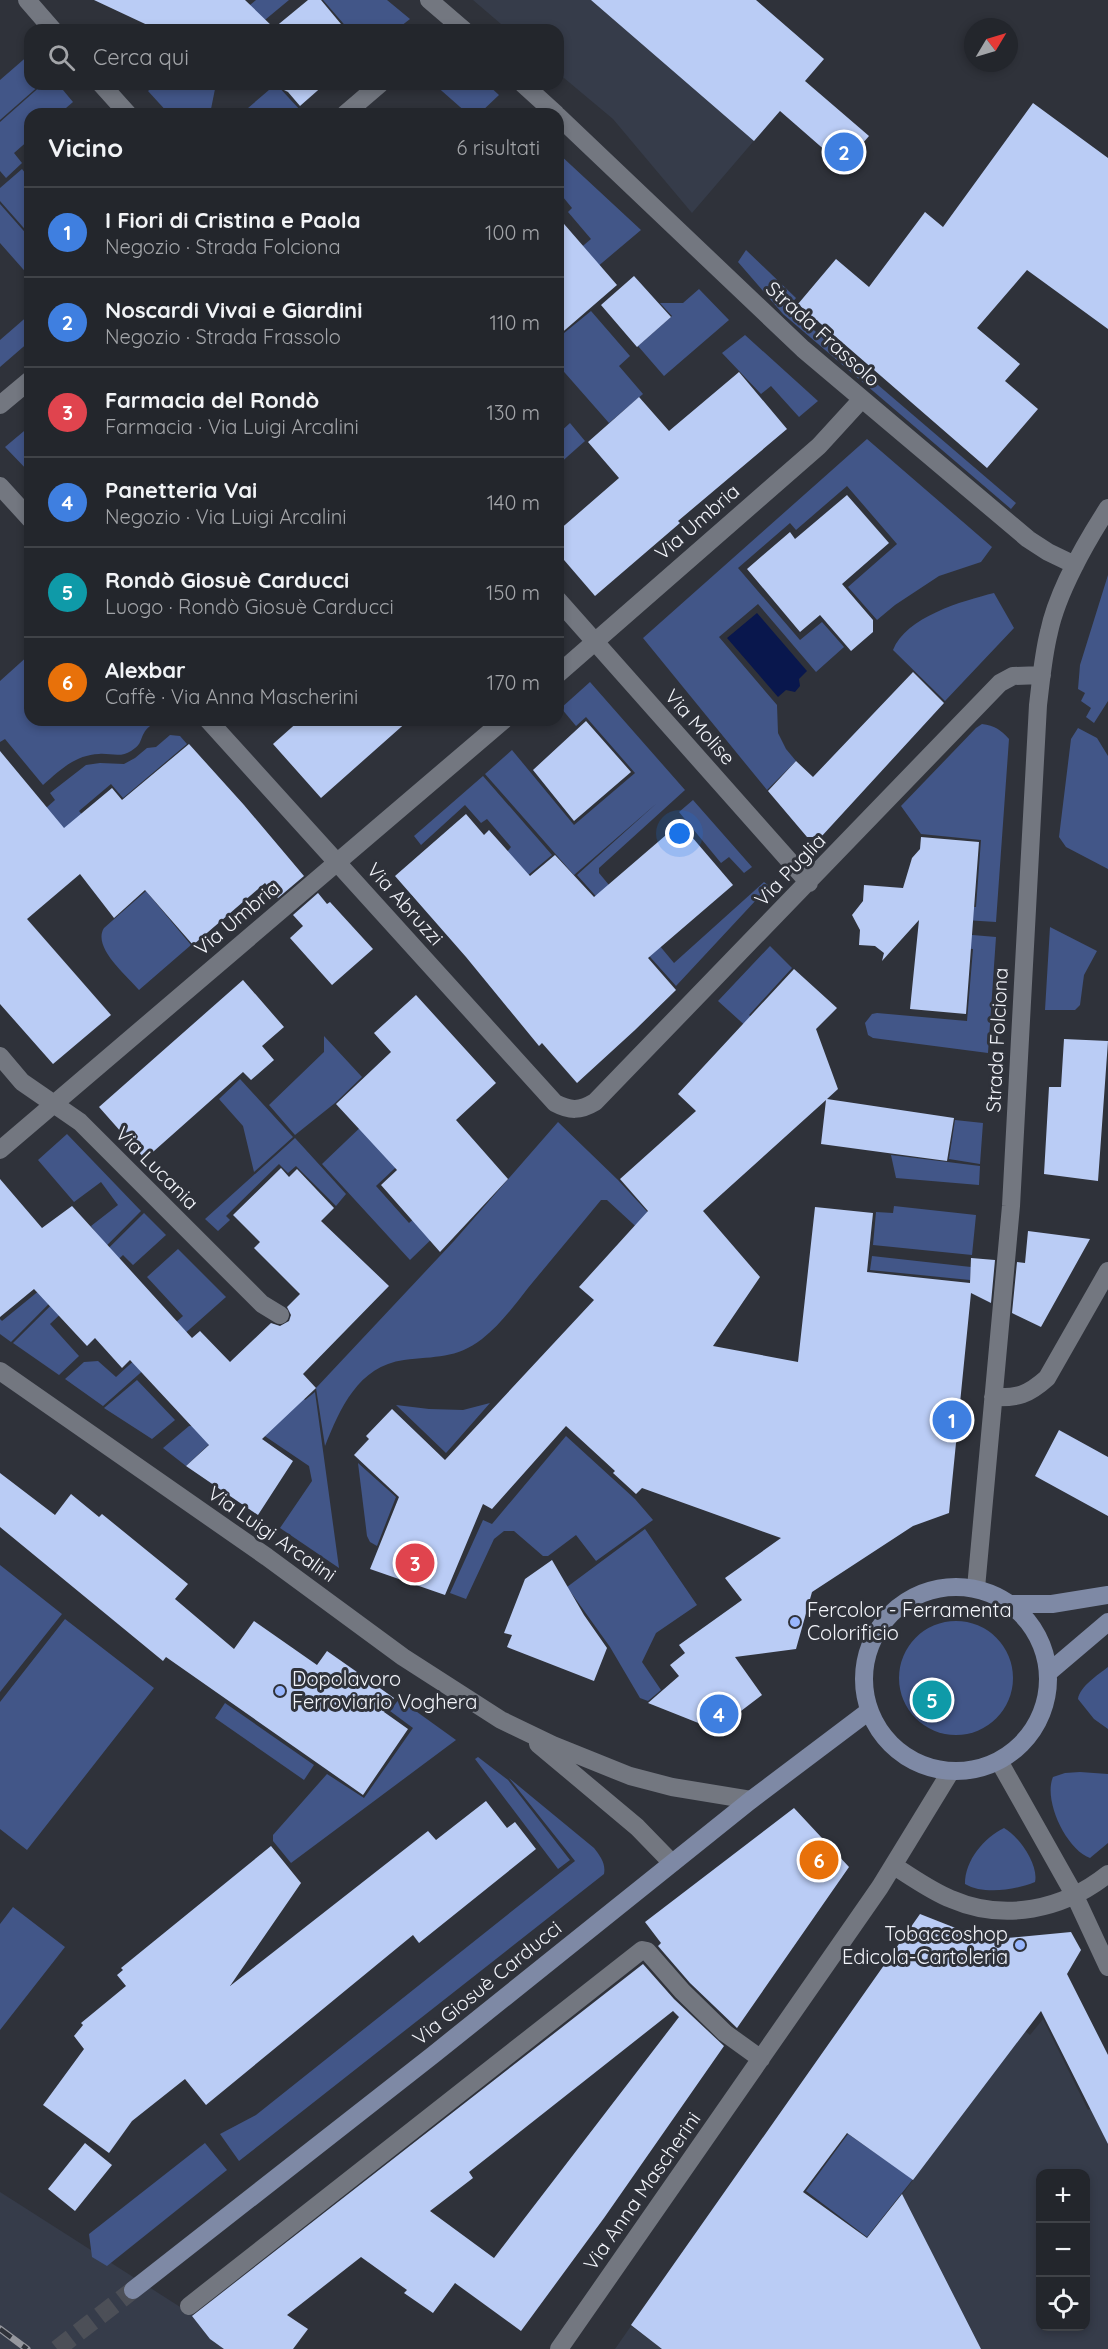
<!DOCTYPE html>
<html lang="it">
<meta charset="utf-8">
<style>
:root{--surface:#23262c;--page:#2b2e34;--text:#f1f3f6;--muted:#a3a5a9;--line:#404348;--accent:#98b6fd}
body{margin:0;font-family:Quicksand,sans-serif;background:var(--page);color:var(--text)}
.controls{position:absolute;right:18px;bottom:18px;display:grid;overflow:hidden;border-radius:12px;box-shadow:0 3px 9px #0003}
.controls button{width:54px;height:54px;display:grid;place-items:center;padding:0;border:0;border-bottom:2px solid var(--line);background:var(--surface);color:var(--text);font:30px sans-serif}
.compass{position:absolute;left:964px;top:18px;width:54px;height:54px;border-radius:50%;background:var(--surface);box-shadow:0 3px 9px #0003;rotate:52deg}
.you{position:absolute;left:680px;top:834px;width:21px;height:21px;margin:-15px;border:4px solid #fff;border-radius:50%;background:#1a73e8;box-shadow:0 0 0 9px #1a73e833}
.badge{display:grid;place-items:center;width:39px;height:39px;border-radius:50%;background:var(--accent);color:#fff;font-size:20px;font-weight:700}
.pin{position:absolute;translate:-50% -50%;border:3px solid #fff;box-shadow:0 2px 6px #0006}
.list{margin:0;padding:0;list-style:none}
h2{display:flex;justify-content:space-between;align-items:center;height:78px;margin:0;padding:0 24px;font-size:26px}
h2 small{font-size:20px;font-weight:400;color:var(--muted)}
.list li{display:grid;grid-template-columns:39px 1fr auto;gap:18px;align-items:center;box-sizing:border-box;height:90px;padding:0 24px;border-top:2px solid var(--line)}
.list b{display:block;font-size:22px;white-space:nowrap}
.list p{margin:0;font-size:20px;white-space:nowrap;color:var(--muted)}
.list em{font-size:20px;font-style:normal;color:var(--muted)}
.icon{flex:none;width:33px;height:33px;fill:none;stroke:currentColor;stroke-width:2;stroke-linecap:round;stroke-linejoin:round}
.map{position:relative;flex:none;width:1108px;height:2349px;overflow:hidden}
.search{position:absolute;background:var(--surface);box-shadow:0 3px 9px #0003;left:24px;top:24px;width:540px;height:66px;display:flex;align-items:center;gap:15px;box-sizing:border-box;padding:0 21px;border-radius:18px;color:var(--muted);font-size:22px}
.panel{position:absolute;background:var(--surface);box-shadow:0 3px 9px #0003;left:24px;top:108px;width:540px;height:618px;border-radius:18px}
.map>svg:first-child{display:block}
</style>
<div class="map">
<svg width="1108" height="2349" viewBox="0 0 1108 2349">
<rect width="100%" height="100%" fill="#2f323a"/>
<path fill="#363c4a" fill-rule="evenodd" d="M 473,0 L 756,0 L 824,59 L 692,213 L 613,119 L 558,73 L 558,30 L 508,30 Z
M 985,1999 L 1030,2035 L 1043,2019 L 1088,2110 L 1108,2099 L 1108,2349 L 786,2349 L 913,2180 ZM 1040,2174 L 1086,2174 L 1086,2326 L 1040,2326 Z
M 0,2192 L 246,2349 L 0,2349 Z
M 631,2326 L 663,2349 L 615,2349 Z"/>
<path fill="#425688" d="M 256,0 L 289,0 L 254,29 L 220,30 Z
M 323,0 L 387,0 L 410,19 L 396,30 L 349,30 Z
M 30,54 L 30,84 L 41,84 L 0,120 L 0,80 Z
M 43,84 L 58,84 L 73,102 L 59,114 L 30,114 L 30,139 L 14,153 L 22,163 L 6,178 L 0,171 L 0,122 Z
M 156,84 L 216,84 L 210,114 L 169,114 L 148,91 Z
M 276,84 L 301,111 L 297,114 L 241,114 Z
M 434,84 L 487,84 L 499,95 L 479,114 L 468,114 Z
M 558,153 L 641,230 L 558,300 L 558,267 L 591,239 L 568,212 L 572,208 L 558,191 Z
M 22,169 L 30,179 L 30,235 L 0,201 L 0,188 Z
M 0,204 L 30,238 L 30,277 L 0,243 Z
M 746,250 L 796,298 L 788,308 L 1016,503 L 1011,509 L 783,314 L 738,262 Z
M 699,289 L 729,320 L 664,376 L 638,346 L 672,316 L 660,303 L 683,303 Z
M 591,311 L 630,356 L 619,366 L 643,394 L 609,423 L 558,365 L 558,338 Z
M 30,314 L 30,341 L 0,367 L 0,340 Z
M 745,335 L 818,401 L 799,417 L 771,386 L 761,394 L 722,353 Z
M 570,423 L 585,441 L 558,465 L 558,434 Z
M 30,426 L 30,473 L 5,447 Z
M 867,439 L 992,547 L 981,562 L 939,576 L 895,605 L 877,620 L 848,587 L 897,544 L 847,486 L 796,530 L 790,523 L 738,568 L 800,640 L 822,622 L 844,647 L 816,672 L 758,604 L 719,637 L 777,705 L 778,733 L 786,749 L 796,761 L 767,790 L 643,638 Z
M 1108,575 L 1108,701 L 1094,723 L 1086,717 L 1091,708 L 1081,701 L 1085,693 L 1078,689 L 1080,665 Z
M 994,593 L 1014,628 L 945,701 L 893,650 C 906,617 962,601 994,593 Z
M 30,654 L 30,720 L 157,720 C 153,724 146,728 144,733 C 139,742 142,744 131,751 C 121,758 110,753 99,754 C 75,755 60,770 43,785 L 5,739 L 0,742 L 0,681 Z
M 590,682 L 685,790 L 599,868 L 599,873 L 674,963 L 764,882 L 769,886 L 676,986 L 577,875 L 657,803 L 574,875 L 485,774 L 512,750 L 574,825 L 635,773 L 586,717 L 576,726 L 561,708 Z
M 982,724 C 995,726 1000,729 1009,739 L 996,922 L 965,920 L 966,907 L 976,907 L 981,840 L 921,834 L 901,806 L 976,728 Z
M 1078,728 L 1097,738 L 1108,756 L 1108,869 L 1066,847 L 1059,837 L 1071,739 Z
M 170,735 L 180,736 L 187,744 L 123,798 L 111,784 L 79,811 L 84,817 L 19,872 L 18,833 L 55,800 L 50,793 L 86,765 L 100,763 L 124,764 L 135,758 L 147,748 L 156,747 Z
M 483,776 L 552,855 L 527,876 L 507,852 L 511,847 L 487,819 L 481,823 L 465,805 L 421,845 L 414,836 Z
M 693,800 L 752,867 L 744,873 L 729,857 L 721,863 L 679,812 Z
M 146,891 L 191,945 L 139,990 C 126,975 92,947 104,928 Z
M 1050,927 L 1097,951 L 1084,975 L 1080,1005 L 1075,1010 L 1045,1010 Z
M 949,933 L 996,937 L 988,1053 L 873,1038 L 868,1035 L 865,1023 L 872,1014 L 877,1013 L 967,1021 L 973,949 L 948,947 Z
M 770,946 L 792,968 L 749,1015 L 756,1021 L 749,1029 L 718,1001 Z
M 324,1036 L 362,1077 L 335,1103 L 295,1135 L 269,1105 L 324,1052 Z
M 240,1079 L 293,1137 L 254,1172 L 243,1126 L 219,1099 Z
M 389,1100 L 410,1154 L 376,1186 L 409,1223 L 451,1186 L 443,1228 L 410,1260 L 322,1164 Z
M 955,1120 L 983,1123 L 980,1164 L 949,1159 Z
M 558,1122 L 618,1180 L 736,1308 L 691,1355 L 736,1389 L 726,1396 L 686,1361 L 682,1355 L 683,1351 L 718,1315 L 717,1301 L 607,1200 L 601,1200 C 577,1229 552,1259 528,1288 C 514,1306 500,1325 482,1339 C 456,1359 435,1356 404,1360 C 358,1366 340,1409 325,1446 L 316,1388 L 454,1241 Z
M 67,1134 L 141,1211 L 11,1342 L 0,1334 L 0,1319 L 2,1321 L 101,1240 L 91,1226 L 118,1205 L 101,1182 L 74,1202 L 38,1160 Z
M 295,1138 L 346,1194 L 336,1206 L 296,1166 L 288,1173 L 279,1164 L 226,1216 L 230,1220 L 218,1231 L 205,1219 Z
M 891,1155 L 980,1166 L 979,1185 L 896,1178 Z
M 894,1206 L 976,1215 L 972,1255 L 873,1245 L 876,1212 L 893,1213 Z
M 144,1213 L 166,1235 L 133,1265 L 123,1255 L 50,1324 L 79,1356 L 59,1375 L 13,1343 Z
M 178,1249 L 226,1297 L 103,1406 L 65,1379 L 84,1362 L 98,1361 L 116,1377 L 183,1316 L 147,1277 Z
M 872,1256 L 971,1267 L 970,1280 L 870,1270 Z
M 284,1378 L 305,1400 L 315,1392 L 339,1568 L 280,1528 L 312,1481 L 309,1466 L 253,1428 Z
M 137,1380 L 175,1420 L 152,1439 L 104,1408 Z
M 490,1403 L 446,1453 L 396,1405 L 429,1409 L 463,1410 Z
M 237,1418 L 186,1466 L 163,1448 L 189,1426 L 211,1427 Z
M 566,1436 L 635,1499 L 653,1520 L 596,1561 L 576,1535 L 548,1556 L 543,1556 L 514,1531 L 504,1531 L 494,1539 L 466,1599 L 450,1593 L 483,1520 L 492,1524 Z
M 358,1463 L 396,1497 L 377,1546 L 370,1542 L 367,1536 Z
M 645,1529 L 697,1605 L 656,1633 L 642,1662 L 661,1690 L 648,1701 L 640,1698 L 610,1647 L 567,1587 Z
M 0,1565 L 62,1614 L 0,1692 Z
M 65,1619 L 154,1688 L 27,1850 L 0,1829 L 0,1702 Z
M899 1678a57 57 0 1 1 114 0a57 57 0 1 1-114 0Z
M 1108,1667 L 1108,1729 L 1094,1719 L 1078,1699 C 1080,1686 1098,1675 1108,1667 Z
M 399,1699 L 456,1740 L 291,1863 L 273,1841 L 273,1835 L 327,1774 L 364,1798 L 413,1728 L 390,1711 Z
M 225,1703 L 314,1765 L 304,1780 L 215,1718 Z
M 478,1757 L 508,1780 L 570,1860 L 558,1869 L 475,1759 Z
M 1080,1772 L 1108,1774 L 1108,1843 L 1090,1858 C 1066,1849 1043,1800 1053,1777 L 1065,1773 Z
M 509,1778 L 594,1848 C 600,1856 606,1863 604,1874 L 239,2161 L 220,2134 L 256,2115 L 575,1861 Z
M 1004,1828 C 1019,1836 1039,1865 1035,1882 C 1015,1890 984,1895 965,1884 C 965,1860 984,1838 1004,1828 Z
M 13,1907 L 65,1947 L 0,2030 L 0,1924 Z
M 848,2134 L 913,2179 L 867,2237 L 806,2191 Z
M 205,2143 L 227,2170 L 107,2266 L 92,2257 L 89,2234 Z"/>
<path fill="#09174d" d="M 757,613 L 807,671 L 799,679 L 800,686 L 795,692 L 786,690 L 778,697 L 727,638 Z"/>
<path fill="#baccf5" fill-rule="evenodd" d="M 94,0 L 245,0 L 274,28 L 308,0 L 321,0 L 346,30 L 158,30 Z
M 591,0 L 756,0 L 824,59 L 805,81 L 869,136 L 843,166 L 780,111 L 754,141 Z
M 272,84 L 325,84 L 300,106 L 288,92 Z
M 1033,103 L 1108,158 L 1108,329 L 1027,270 L 977,328 L 1020,364 L 1005,381 L 1038,409 L 987,468 L 798,304 L 836,259 L 869,287 L 925,212 L 943,227 Z
M 558,217 L 617,285 L 558,336 Z
M 634,276 L 671,317 L 637,347 L 601,305 Z
M 739,372 L 787,429 L 678,521 L 680,523 L 595,596 L 558,553 L 558,531 L 619,478 L 588,442 L 639,397 L 669,431 Z
M 847,495 L 889,543 L 842,584 L 873,620 L 873,632 L 851,651 L 820,615 L 800,632 L 747,569 L 790,532 L 795,539 Z
M 913,672 L 944,703 L 821,837 L 807,837 L 768,791 L 796,761 L 813,777 Z
M 300,720 L 409,720 L 321,798 L 273,744 Z
M 586,721 L 631,772 L 574,821 L 533,770 Z
M 189,744 L 244,805 L 304,876 L 278,898 L 265,883 L 193,945 L 145,890 L 114,918 L 80,874 L 27,919 L 111,1015 L 53,1064 L 0,1004 L 0,751 L 64,828 L 112,788 L 122,800 Z
M 466,814 L 484,835 L 489,830 L 530,876 L 555,855 L 594,897 L 680,823 L 733,885 L 648,958 L 676,990 L 635,1030 L 577,1083 L 542,1043 L 539,1046 L 466,957 L 395,876 Z
M 921,837 L 979,842 L 966,1014 L 910,1009 L 919,920 L 882,961 L 884,953 L 875,946 L 859,945 L 860,930 L 852,915 L 863,901 L 864,885 L 903,888 L 912,858 L 920,849 Z
M 318,893 L 327,904 L 330,902 L 373,949 L 332,985 L 290,938 L 303,926 L 293,915 Z
M 794,969 L 837,1008 L 816,1029 L 838,1089 L 827,1099 L 954,1118 L 947,1161 L 821,1144 L 826,1100 L 703,1211 L 760,1277 L 713,1346 L 798,1362 L 815,1207 L 873,1213 L 867,1272 L 970,1283 L 971,1258 L 995,1260 L 991,1303 L 971,1293 L 949,1513 L 913,1526 L 812,1592 L 796,1649 L 735,1657 L 762,1695 L 716,1730 L 648,1703 L 679,1676 L 670,1665 L 685,1653 L 679,1645 L 742,1600 L 725,1578 L 781,1538 L 642,1488 L 636,1494 L 613,1473 L 615,1471 L 566,1426 L 492,1509 L 483,1504 L 445,1595 L 370,1569 L 399,1497 L 354,1455 L 369,1439 L 366,1436 L 392,1409 L 445,1460 L 594,1300 L 579,1287 L 648,1211 L 620,1179 L 696,1111 L 678,1094 Z
M 243,980 L 284,1027 L 262,1046 L 274,1060 L 251,1080 L 243,1072 L 145,1159 L 99,1107 Z
M 416,995 L 496,1083 L 456,1120 L 508,1179 L 440,1252 L 381,1185 L 397,1170 L 336,1104 L 391,1052 L 374,1033 Z
M 1064,1039 L 1108,1041 L 1098,1181 L 1044,1174 L 1049,1087 L 1061,1087 Z
M 281,1168 L 289,1177 L 297,1169 L 334,1208 L 321,1221 L 389,1286 L 303,1374 L 316,1388 L 262,1439 L 293,1461 L 258,1515 L 186,1466 L 209,1445 L 130,1360 L 122,1368 L 95,1338 L 87,1346 L 34,1289 L 0,1317 L 0,1179 L 42,1228 L 72,1206 L 192,1338 L 200,1331 L 230,1362 L 271,1323 L 280,1326 L 289,1321 L 291,1315 L 287,1307 L 300,1294 L 254,1248 L 260,1242 L 233,1215 Z
M 1028,1231 L 1090,1239 L 1041,1327 L 1012,1313 L 1017,1262 L 1025,1263 Z
M 1059,1430 L 1108,1457 L 1108,1516 L 1035,1476 Z
M 0,1473 L 55,1515 L 71,1494 L 99,1517 L 102,1514 L 188,1584 L 175,1599 L 234,1649 L 254,1621 L 317,1665 L 327,1651 L 394,1698 L 384,1712 L 408,1729 L 363,1795 L 166,1657 L 163,1661 L 0,1527 Z
M 552,1560 L 584,1615 L 607,1648 L 594,1681 L 507,1647 L 512,1635 L 504,1633 L 525,1579 Z
M 486,1801 L 507,1828 L 515,1822 L 536,1849 L 419,1943 L 413,1935 L 206,2105 L 185,2079 L 132,2121 L 109,2153 L 43,2105 L 84,2049 L 74,2036 L 83,2025 L 81,2023 L 126,1986 L 117,1975 L 123,1970 L 121,1968 L 271,1846 L 301,1883 L 230,1986 L 428,1831 L 436,1840 Z
M 794,1808 L 849,1867 L 737,2028 L 690,1983 L 658,1946 L 661,1943 L 645,1922 Z
M 920,1914 L 986,1940 L 1071,1932 L 1081,1950 L 1067,1974 L 1108,2055 L 1108,2144 L 1041,2011 L 913,2180 L 847,2133 L 803,2192 L 867,2238 L 902,2194 L 981,2349 L 662,2349 L 631,2325 Z
M 643,1964 L 674,1999 L 724,2046 L 604,2218 L 521,2331 L 455,2283 L 433,2313 L 404,2293 L 407,2290 L 361,2257 L 287,2315 L 308,2329 L 293,2349 L 224,2349 L 210,2339 L 192,2316 ZM 673,2011 L 679,2017 L 494,2258 L 430,2211 L 473,2178 L 469,2172 Z
M 85,2143 L 112,2165 L 75,2211 L 48,2189 Z"/>
<g fill="none" stroke-linecap="round" stroke-linejoin="round">
<path stroke="#4c4f57" stroke-width="18" stroke-dasharray="18 9" stroke-linecap="butt" d="M 57,2349 L 133,2290"/>
<path stroke="#737780" stroke-width="18" d="M 27,0 L 53,30
M 429,0 L 464,30
M 101,84 L 128,114
M 523,84 L 556,114
M 345,114 L 380,84
M 558,116 L 803,349 L 1028,539 L 1048,552 L 1075,565
M 0,405 L 30,380
M 0,486 L 30,519
M 558,600 L 809,883
M 558,674 L 819,446 L 862,399
M 208,720 L 555,1103 C 570,1111 580,1111 595,1102 L 1000,683 L 1013,676 L 1042,675
M 0,1056 L 22,1082 L 80,1122 L 262,1304 L 280,1315
M 0,1150 L 504,720
M 0,1371 L 267,1557 L 403,1657 L 501,1720 L 553,1745 L 630,1776 L 672,1787 L 751,1800
M 993,1397 C 1018,1398 1028,1395 1047,1378 L 1108,1271
M 976,1588 L 1011,1206 L 1038,705 C 1041,681 1043,656 1049,632 C 1057,593 1086,542 1108,508
M 538,1744 L 637,1827 L 672,1863
M 999,1761 L 1075,1896 L 1108,1967
M 894,1866 C 912,1877 931,1891 951,1899 C 1004,1922 1063,1910 1108,1874
M 189,2306 L 642,1950 L 647,1951 L 682,1991 L 725,2033 L 761,2059
M 559,2349 L 880,1887 L 951,1771"/>
<path stroke="#7e89a5" stroke-width="18" d="M864 1679a92 92 0 1 1 184 0a92 92 0 1 1-184 0Z
M 1011,1604 L 1052,1604 L 1108,1595
M 1048,1673 L 1108,1622
M 133,2290 L 433,2055 L 751,1800 L 869,1711"/>
<g stroke="#95979e" stroke-width="7">
<path id="rail" d="M 0,2329 L 27,2349"/>
</g>
<use href="#rail" stroke="#2f323a" stroke-width="4.5" stroke-dasharray="14" stroke-linecap="butt"/>
</g>
<g fill="#98b6fd" stroke="#2f323a" stroke-width="2">
<circle cx="795" cy="1622" r="6"/>
<circle cx="280" cy="1691" r="6"/>
<circle cx="1020" cy="1945" r="6"/>
</g>
<g text-anchor="middle" stroke-width="6" stroke-linejoin="round" paint-order="stroke">
<g font-size="20" fill="#f2f4fa" stroke="#2f323a">
<text transform="translate(823 334) rotate(42)" y="7">Strada Frassolo</text>
<text transform="translate(697 522) rotate(-41)" y="7">Via Umbria</text>
<text transform="translate(700 727) rotate(48)" y="7">Via Molise</text>
<text transform="translate(790 870) rotate(-46)" y="7">Via Puglia</text>
<text transform="translate(405 904) rotate(48)" y="7">Via Abruzzi</text>
<text transform="translate(237 918) rotate(-40)" y="7">Via Umbria</text>
<text transform="translate(997 1040) rotate(-87)" y="7">Strada Folciona</text>
<text transform="translate(157 1168) rotate(45)" y="7">Via Lucania</text>
<text transform="translate(272 1534) rotate(35)" y="7">Via Luigi Arcalini</text>
<text transform="translate(487 1983) rotate(-39)" y="7">Via Giosuè Carducci</text>
<text transform="translate(642 2191) rotate(-55)" y="7">Via Anna Mascherini</text>
</g>
<g font-size="20" fill="#f2f4fa" stroke="#2f323a" text-anchor="start">
<text x="807" y="1617">Fercolor - Ferramenta<tspan x="807" dy="23">Colorificio</tspan></text>
<text x="292" y="1686">Dopolavoro<tspan x="292" dy="23">Ferroviario Voghera</tspan></text>
<text x="1008" y="1941" text-anchor="end">Tobaccoshop<tspan x="1008" dy="23">Edicola-Cartoleria</tspan></text>
</g>
</g>
</svg>
<div class="controls">
<button>+</button>
<button>−</button>
<button><svg class="icon" aria-label="locate" viewBox="0 0 24 24"><circle cx="12" cy="12" r="6"/><path d="M12 2v4M12 18v4M2 12h4M18 12h4"/></svg></button>
</div>
<svg class="compass" viewBox="-18 -18 36 36"><path d="M0-13l5 13h-10z" fill="#e53935"/><path d="M0 13l5-13h-10z" fill="#a3a5a9"/></svg>
<div class="you"></div>
<div class="pin badge" style="left:952px;top:1420px;background:#3f7fe0">1</div>
<div class="pin badge" style="left:844px;top:152px;background:#3f7fe0">2</div>
<div class="pin badge" style="left:415px;top:1563px;background:#e0444e">3</div>
<div class="pin badge" style="left:719px;top:1714px;background:#3f7fe0">4</div>
<div class="pin badge" style="left:932px;top:1700px;background:#0f9aa8">5</div>
<div class="pin badge" style="left:819px;top:1860px;background:#e8710a">6</div>
<div class="search"><svg class="icon" aria-label="search" viewBox="0 0 24 24"><circle cx="10" cy="10" r="6"/><path d="M15 15l6 6"/></svg>Cerca qui</div>
<section class="panel">
<h2>Vicino<small>6 risultati</small></h2>
<ul class="list">
<li><span class="badge" style="background:#3f7fe0">1</span><div><b>I Fiori di Cristina e Paola</b><p>Negozio · Strada Folciona</p></div><em>100 m</em></li>
<li><span class="badge" style="background:#3f7fe0">2</span><div><b>Noscardi Vivai e Giardini</b><p>Negozio · Strada Frassolo</p></div><em>110 m</em></li>
<li><span class="badge" style="background:#e0444e">3</span><div><b>Farmacia del Rondò</b><p>Farmacia · Via Luigi Arcalini</p></div><em>130 m</em></li>
<li><span class="badge" style="background:#3f7fe0">4</span><div><b>Panetteria Vai</b><p>Negozio · Via Luigi Arcalini</p></div><em>140 m</em></li>
<li><span class="badge" style="background:#0f9aa8">5</span><div><b>Rondò Giosuè Carducci</b><p>Luogo · Rondò Giosuè Carducci</p></div><em>150 m</em></li>
<li><span class="badge" style="background:#e8710a">6</span><div><b>Alexbar</b><p>Caffè · Via Anna Mascherini</p></div><em>170 m</em></li>
</ul>
</section>
</div>
